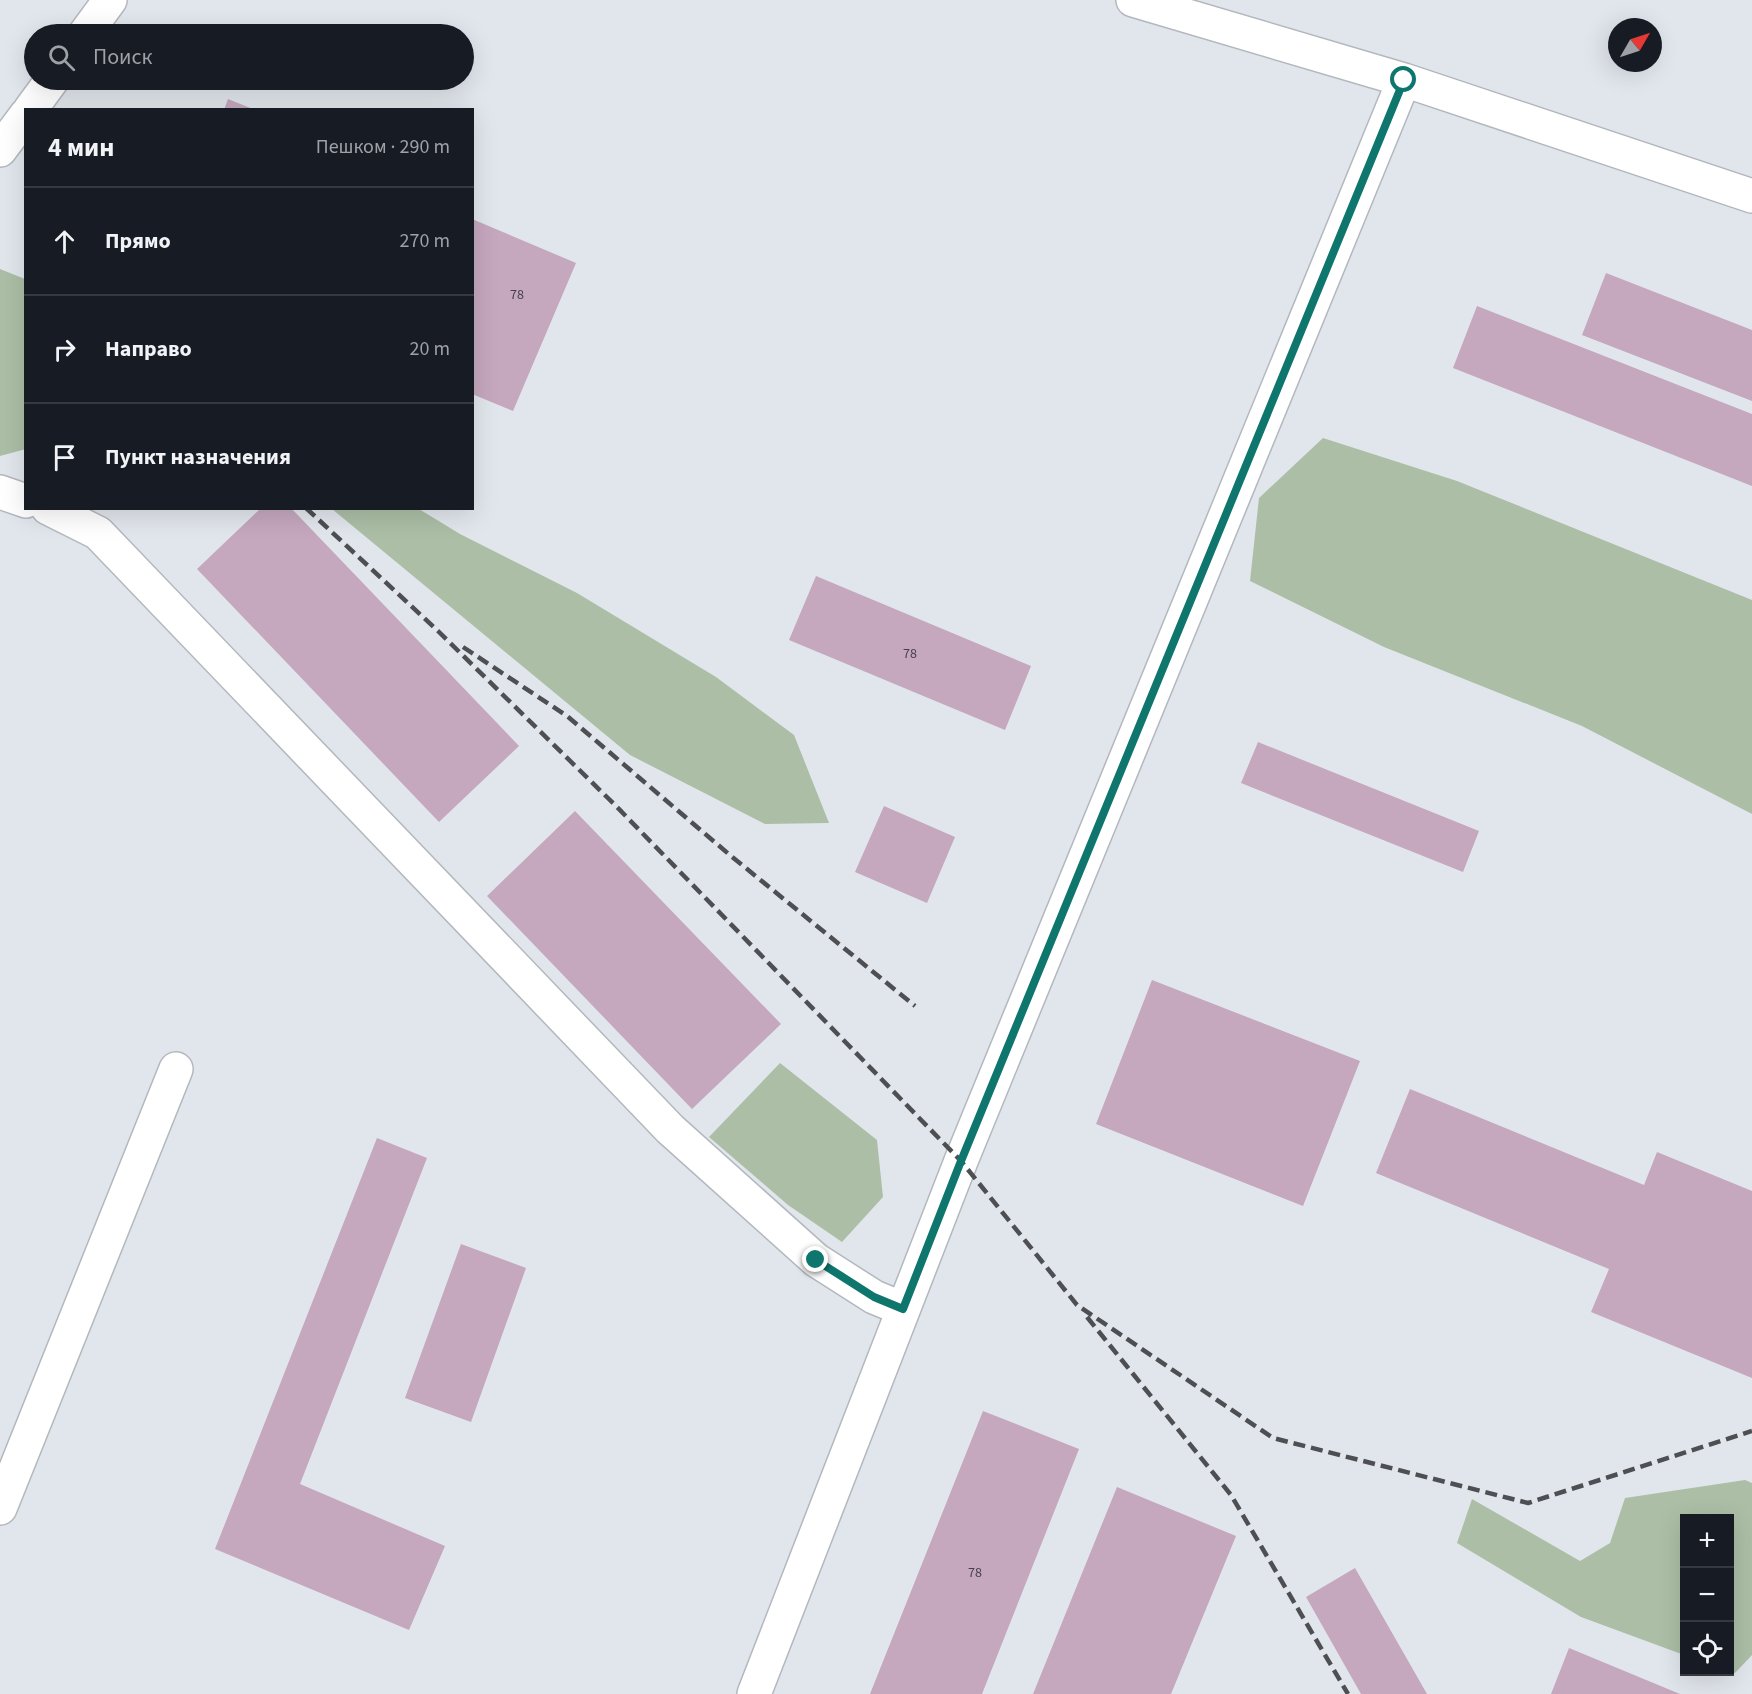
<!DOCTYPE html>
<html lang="ru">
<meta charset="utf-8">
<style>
:root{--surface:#171b24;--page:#242831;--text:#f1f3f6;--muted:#9ea1a6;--line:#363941}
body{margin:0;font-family:"Source Sans 3",sans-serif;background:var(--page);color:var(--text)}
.controls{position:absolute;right:18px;bottom:18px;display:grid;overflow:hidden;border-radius:0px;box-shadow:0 6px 24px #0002}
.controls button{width:54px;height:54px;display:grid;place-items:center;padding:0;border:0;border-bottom:2px solid var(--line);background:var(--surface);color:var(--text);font:30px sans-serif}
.compass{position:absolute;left:1608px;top:18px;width:54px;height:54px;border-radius:50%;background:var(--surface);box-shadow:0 6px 24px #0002;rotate:51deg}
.stop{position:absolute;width:18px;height:18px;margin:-14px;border:4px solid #0f766e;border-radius:50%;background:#fff}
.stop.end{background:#0f766e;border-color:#fff;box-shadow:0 2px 6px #0008}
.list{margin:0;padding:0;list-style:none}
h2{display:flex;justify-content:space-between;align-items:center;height:78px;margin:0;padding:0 24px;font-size:26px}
h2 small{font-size:20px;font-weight:400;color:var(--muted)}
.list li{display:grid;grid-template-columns:39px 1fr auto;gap:18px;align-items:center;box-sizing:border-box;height:108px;padding:0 24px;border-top:2px solid var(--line)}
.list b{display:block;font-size:22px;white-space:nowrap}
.list em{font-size:20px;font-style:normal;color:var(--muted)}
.icon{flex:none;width:33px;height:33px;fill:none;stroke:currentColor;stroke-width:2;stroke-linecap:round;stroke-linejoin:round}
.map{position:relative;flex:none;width:1752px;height:1694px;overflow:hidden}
.search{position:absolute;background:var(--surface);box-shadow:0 6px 24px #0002;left:24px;top:24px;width:450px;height:66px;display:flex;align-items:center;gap:15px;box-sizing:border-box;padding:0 21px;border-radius:33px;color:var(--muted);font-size:22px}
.panel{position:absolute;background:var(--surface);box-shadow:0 6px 24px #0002;left:24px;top:108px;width:450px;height:402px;border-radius:0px}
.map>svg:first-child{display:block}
</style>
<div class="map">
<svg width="1752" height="1694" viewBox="0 0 1752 1694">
<rect width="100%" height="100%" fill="#e1e6ec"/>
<path fill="#acbea6" d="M 0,269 L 25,279 L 26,449 L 0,456 Z
M 1323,438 L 1457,481 L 1752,600 L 1752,814 L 1582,726 L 1384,647 L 1250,581 L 1259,498 Z
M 332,509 L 419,509 L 460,534 L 577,593 L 716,677 L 794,735 L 829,823 L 765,824 L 630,755 Z
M 780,1063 L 877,1140 L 883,1197 L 842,1242 L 788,1205 L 709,1137 Z
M 1745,1480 L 1752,1483 L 1752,1655 L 1735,1673 L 1730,1671 L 1730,1518 L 1684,1518 L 1684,1655 L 1581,1617 L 1457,1543 L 1472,1499 L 1580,1561 L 1610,1543 L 1625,1498 Z"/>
<path fill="#c5a7be" d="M 228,99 L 253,109 L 253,110 L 224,110 Z
M 472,219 L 576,263 L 513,411 L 472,394 Z
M 1606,273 L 1752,330 L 1752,401 L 1582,335 Z
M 1477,306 L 1752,414 L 1752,486 L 1453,368 Z
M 261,508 L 291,508 L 519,746 L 439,822 L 197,569 Z
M 816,576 L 1031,666 L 1005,730 L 789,640 Z
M 1258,742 L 1479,831 L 1463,872 L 1241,783 Z
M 884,806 L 955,837 L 927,903 L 855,872 Z
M 575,811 L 781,1024 L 692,1109 L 487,896 Z
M 1152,980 L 1360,1061 L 1303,1206 L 1096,1124 Z
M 1410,1089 L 1644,1185 L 1657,1152 L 1752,1191 L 1752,1378 L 1591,1312 L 1609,1269 L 1376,1173 Z
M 377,1138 L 427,1158 L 300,1484 L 445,1546 L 409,1630 L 215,1549 Z
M 461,1244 L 526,1268 L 471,1422 L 405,1398 Z
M 983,1411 L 1079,1449 L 982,1694 L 870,1694 Z
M 1117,1487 L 1236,1536 L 1171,1694 L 1033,1694 Z
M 1355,1568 L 1427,1694 L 1361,1694 L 1306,1597 Z
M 1569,1648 L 1680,1694 L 1551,1694 Z"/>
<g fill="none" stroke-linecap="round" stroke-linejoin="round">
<g stroke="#b3b8be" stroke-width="36">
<path id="minor" d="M 1133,0 L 1404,80 L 1752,196
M 85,34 L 110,0
M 30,110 L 52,80
M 0,150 L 26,115
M 0,492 L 26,501
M 48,508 L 98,533 L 670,1129 L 816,1260 L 874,1297 L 903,1309
M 0,1508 L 176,1069
M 754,1694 L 961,1161 L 1404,80"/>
</g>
<use href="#minor" stroke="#fff" stroke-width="33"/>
<path stroke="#4d4f52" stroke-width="4.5" stroke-dasharray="12 6" stroke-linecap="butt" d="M 306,508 L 438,631 L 616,806 L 961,1161 L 1077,1305 L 1273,1438 L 1528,1503 L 1752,1431
M 463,647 L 567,716 L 731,856 L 915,1006
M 1087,1317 L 1231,1495 L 1348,1694"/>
</g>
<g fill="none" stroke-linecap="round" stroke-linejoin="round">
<path stroke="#0f766e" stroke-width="8" d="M 816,1260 L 874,1297 L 903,1309 L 961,1161 L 1404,80"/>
</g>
<g text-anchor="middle" stroke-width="4.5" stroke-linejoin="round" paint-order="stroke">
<g font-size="14" fill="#464048">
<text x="517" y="299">78</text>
<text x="910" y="658">78</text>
<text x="975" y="1577">78</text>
</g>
</g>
</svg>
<div class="controls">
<button>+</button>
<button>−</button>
<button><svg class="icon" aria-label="locate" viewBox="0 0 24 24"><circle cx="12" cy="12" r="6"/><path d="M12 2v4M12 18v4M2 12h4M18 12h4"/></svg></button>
</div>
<svg class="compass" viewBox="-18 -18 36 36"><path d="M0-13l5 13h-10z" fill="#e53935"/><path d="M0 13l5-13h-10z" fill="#9ea1a6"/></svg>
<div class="stop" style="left:1404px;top:80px"></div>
<div class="stop end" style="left:816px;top:1260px"></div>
<div class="search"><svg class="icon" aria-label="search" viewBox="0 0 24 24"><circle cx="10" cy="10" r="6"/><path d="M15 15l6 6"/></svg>Поиск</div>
<section class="panel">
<h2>4 мин<small>Пешком · 290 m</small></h2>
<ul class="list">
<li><svg class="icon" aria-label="ahead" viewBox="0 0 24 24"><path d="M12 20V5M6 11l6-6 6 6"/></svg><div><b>Прямо</b></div><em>270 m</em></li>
<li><svg class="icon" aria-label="right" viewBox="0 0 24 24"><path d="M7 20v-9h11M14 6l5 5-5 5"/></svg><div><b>Направо</b></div><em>20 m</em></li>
<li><svg class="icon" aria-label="arrive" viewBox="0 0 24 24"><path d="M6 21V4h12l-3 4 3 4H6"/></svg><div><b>Пункт назначения</b></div></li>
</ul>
</section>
</div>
